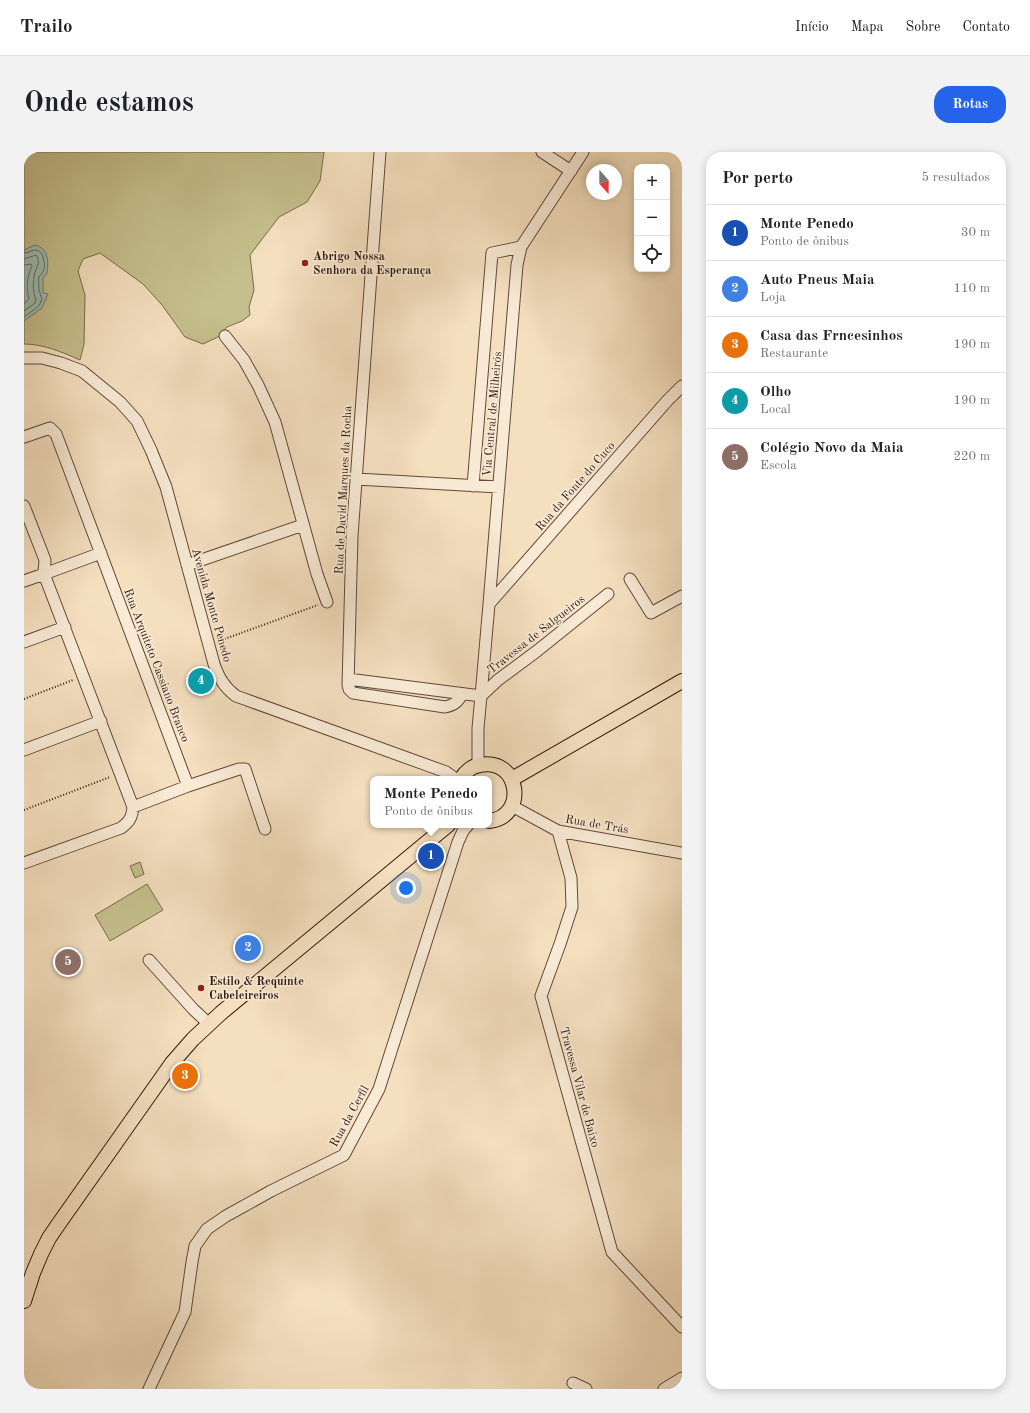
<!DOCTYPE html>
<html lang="pt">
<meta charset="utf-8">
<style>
:root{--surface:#fff;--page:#f2f2f2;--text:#202124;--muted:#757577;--line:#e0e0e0;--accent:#2563eb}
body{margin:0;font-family:"Old Standard TT",serif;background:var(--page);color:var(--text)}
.controls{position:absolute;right:12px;top:12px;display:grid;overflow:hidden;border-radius:8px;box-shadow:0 2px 10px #0003}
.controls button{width:36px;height:36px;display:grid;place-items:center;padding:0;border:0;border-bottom:1px solid var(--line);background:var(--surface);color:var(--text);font:20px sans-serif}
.compass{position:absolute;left:562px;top:12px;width:36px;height:36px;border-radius:50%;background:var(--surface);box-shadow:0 2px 10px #0003;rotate:159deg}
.you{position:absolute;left:382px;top:736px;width:14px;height:14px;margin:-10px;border:3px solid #fff;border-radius:50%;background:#1a73e8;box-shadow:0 0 0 6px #1a73e833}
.badge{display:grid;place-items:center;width:26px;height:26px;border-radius:50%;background:var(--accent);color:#fff;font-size:13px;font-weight:700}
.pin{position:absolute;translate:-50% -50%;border:2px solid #fff;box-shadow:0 1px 4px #0006}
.popup{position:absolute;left:346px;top:624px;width:122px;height:52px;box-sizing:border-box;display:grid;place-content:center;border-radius:8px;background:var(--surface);filter:drop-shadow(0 1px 3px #0005);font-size:13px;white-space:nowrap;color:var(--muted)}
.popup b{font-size:15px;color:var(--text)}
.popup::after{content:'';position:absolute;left:50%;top:100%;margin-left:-8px;border:8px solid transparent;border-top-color:var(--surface)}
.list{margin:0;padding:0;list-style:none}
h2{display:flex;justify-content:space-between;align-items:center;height:52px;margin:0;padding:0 16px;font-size:17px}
h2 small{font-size:13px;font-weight:400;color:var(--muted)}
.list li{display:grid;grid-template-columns:26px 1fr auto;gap:12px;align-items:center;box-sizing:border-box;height:56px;padding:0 16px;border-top:1px solid var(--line)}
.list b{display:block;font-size:15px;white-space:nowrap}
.list p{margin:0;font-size:13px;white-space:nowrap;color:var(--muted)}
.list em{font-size:13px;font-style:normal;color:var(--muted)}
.icon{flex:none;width:22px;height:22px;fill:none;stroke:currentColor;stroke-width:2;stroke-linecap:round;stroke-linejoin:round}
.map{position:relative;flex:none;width:658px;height:1237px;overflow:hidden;border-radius:16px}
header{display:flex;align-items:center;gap:24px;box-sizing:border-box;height:56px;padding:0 20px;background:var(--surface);border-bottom:1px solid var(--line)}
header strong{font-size:19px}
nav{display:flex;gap:22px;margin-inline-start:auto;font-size:14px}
.intro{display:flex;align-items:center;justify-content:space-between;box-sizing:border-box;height:96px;padding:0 24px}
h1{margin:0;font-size:28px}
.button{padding:10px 18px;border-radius:16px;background:var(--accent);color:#fff;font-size:14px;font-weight:700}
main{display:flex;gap:24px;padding:0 24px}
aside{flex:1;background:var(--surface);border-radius:16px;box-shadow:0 2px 10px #0003}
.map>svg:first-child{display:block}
</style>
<header>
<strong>Trailo</strong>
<nav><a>Início</a><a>Mapa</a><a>Sobre</a><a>Contato</a></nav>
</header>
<div class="intro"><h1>Onde estamos</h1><a class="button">Rotas</a></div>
<main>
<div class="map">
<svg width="658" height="1237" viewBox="0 0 658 1237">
<rect width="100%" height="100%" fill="#f4dfbf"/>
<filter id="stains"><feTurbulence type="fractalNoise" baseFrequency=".005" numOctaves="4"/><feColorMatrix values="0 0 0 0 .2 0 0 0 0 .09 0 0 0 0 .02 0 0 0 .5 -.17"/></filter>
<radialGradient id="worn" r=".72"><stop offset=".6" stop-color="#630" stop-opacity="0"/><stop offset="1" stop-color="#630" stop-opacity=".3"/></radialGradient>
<path fill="#c4bf8c" stroke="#7a6a4c" d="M 0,0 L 300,0 L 296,29 L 283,50 L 255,65 L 226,103 L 230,138 L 225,155 L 226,163 L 218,169 L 203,175 L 194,185 L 179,192 L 161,185 L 138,153 L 119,132 L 76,101 L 59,107 L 54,119 L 61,143 L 60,192 L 56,208 C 38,200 19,192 0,192 Z
M 116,710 L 120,722 L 111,726 L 106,714 Z
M 123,732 L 139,758 L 86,789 L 71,763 Z"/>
<path fill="#9cbdb2" stroke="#717a70" d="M 11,93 C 26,97 24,110 23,122 L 19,125 L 19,141 L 24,142 L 18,156 L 0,169 L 0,98 Z"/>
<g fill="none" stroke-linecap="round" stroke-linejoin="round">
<path stroke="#666a5f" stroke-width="1" d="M 0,101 C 4,101 8,98 12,98 C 20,98 22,115 19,120 C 18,122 16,123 15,125 C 14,133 15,140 18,147 L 15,154 L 0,165
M 0,107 L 12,103 C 18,111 11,116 10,125 C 9,132 9,141 12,148 L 11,151 L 0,159
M 0,113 L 7,112 L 8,114 C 3,124 2,136 5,147 L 0,152"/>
<g stroke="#614839" stroke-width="13">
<path id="minor" d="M 356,0 L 328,384 L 324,533 L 325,537 L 329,541 L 421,555 C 430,553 434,550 438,542
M 518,0 L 547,19
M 201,184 L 220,208 L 234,233 L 251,270 L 293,422 L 303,450
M 0,206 L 18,206 L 37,211 L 58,219 L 96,250 L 113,269 L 127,298 L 142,335 L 190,512 C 195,526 200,535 212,544 L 422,620 L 432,627
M 0,285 L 26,276 L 32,282 L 164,634
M 332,327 L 475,335
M 449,334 L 468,101 L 497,95
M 0,354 L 21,408 L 20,422 L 77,401
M 163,413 L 279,373
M 606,427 L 627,461 L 658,444
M 0,429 L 20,422 L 109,655 C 108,666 105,670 97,676 L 0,711
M 465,452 L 643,249 L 658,234
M 0,490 L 41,475
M 324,527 L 457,544
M 457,544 L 474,528 L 513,499 L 584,442
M 0,598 L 77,569
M 454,613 L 454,576 L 457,544 L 465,452 L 493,113 L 497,95 L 559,0
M 488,654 L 534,679 L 658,701
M 109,655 L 164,634 L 215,617 L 221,617 L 241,677
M 534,679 L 547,726 L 548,755 L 536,792 L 517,844 L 588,1100 L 658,1175
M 125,808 L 169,857 L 185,872
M 549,1231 L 562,1237
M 125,1237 L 161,1160 L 168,1110 L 171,1094 L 183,1077 L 202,1064 L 247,1039 L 320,1003 L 355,937 L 434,690 L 439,679 L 444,673
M 640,1237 L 658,1226"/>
</g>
<g stroke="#30160c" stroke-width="16">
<path id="major" d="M 437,627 C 441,620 448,614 456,613 C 496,605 504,665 465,669
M 488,627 L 658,529
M 0,1149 L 9,1121 L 17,1102 L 25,1086 L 36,1070 L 148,911 L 169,887 L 197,861 L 424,673"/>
</g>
<path stroke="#30160c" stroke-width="2" stroke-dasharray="1 2" stroke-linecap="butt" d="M 195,489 L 294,453
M 0,547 L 49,528
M 0,658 L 86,625"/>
<use href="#minor" stroke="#f8ead5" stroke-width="11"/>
<use href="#major" stroke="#f4dfbf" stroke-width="14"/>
</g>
<g fill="#8f2418" stroke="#f8ead5" stroke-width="1.5">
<circle cx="281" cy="111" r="4"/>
<circle cx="177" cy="836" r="4"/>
</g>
<g text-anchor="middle" stroke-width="3.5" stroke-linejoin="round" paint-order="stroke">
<g font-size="12" font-weight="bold" fill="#30160c" stroke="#f8ead5" text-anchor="start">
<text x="289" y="108">Abrigo Nossa<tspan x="289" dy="14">Senhora da Esperança</tspan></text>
<text x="185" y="833">Estilo &amp; Requinte<tspan x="185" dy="14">Cabeleireiros</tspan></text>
</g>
<g font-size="12" fill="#30160c" stroke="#f8ead5">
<text transform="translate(468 262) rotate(-85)" y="4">Via Central de Milheirós</text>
<text transform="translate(551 334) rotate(-49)" y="4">Rua da Fonte do Cuco</text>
<text transform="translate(319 338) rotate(-87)" y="4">Rua de David Marques da Rocha</text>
<text transform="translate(188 453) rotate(74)" y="4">Avenida Monte Penedo</text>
<text transform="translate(512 482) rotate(-38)" y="4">Travessa de Salgueiros</text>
<text transform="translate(133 513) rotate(69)" y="4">Rua Arquiteto Cassiano Branco</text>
<text transform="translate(573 672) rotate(10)" y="4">Rua de Trás</text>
<text transform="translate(556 935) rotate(75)" y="4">Travessa Vilar de Baixo</text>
<text transform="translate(325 964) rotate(-61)" y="4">Rua da Cerfil</text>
</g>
</g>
<rect width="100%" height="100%" filter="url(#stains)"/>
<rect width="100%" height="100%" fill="url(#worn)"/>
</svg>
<div class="controls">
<button>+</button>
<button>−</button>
<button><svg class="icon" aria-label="locate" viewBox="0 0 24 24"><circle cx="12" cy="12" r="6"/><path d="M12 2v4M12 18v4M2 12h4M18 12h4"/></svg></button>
</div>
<svg class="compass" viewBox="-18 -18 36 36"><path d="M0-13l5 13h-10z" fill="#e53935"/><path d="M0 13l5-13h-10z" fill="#757577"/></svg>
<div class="you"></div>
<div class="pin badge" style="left:407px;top:704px;background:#1a4fb4">1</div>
<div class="popup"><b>Monte Penedo</b>Ponto de ônibus</div>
<div class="pin badge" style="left:224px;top:796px;background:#3f7fe0">2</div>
<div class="pin badge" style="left:161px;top:924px;background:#e8710a">3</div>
<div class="pin badge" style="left:177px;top:529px;background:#0f9aa8">4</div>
<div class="pin badge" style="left:44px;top:810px;background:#8d6e63">5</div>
</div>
<aside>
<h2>Por perto<small>5 resultados</small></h2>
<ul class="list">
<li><span class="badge" style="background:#1a4fb4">1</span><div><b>Monte Penedo</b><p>Ponto de ônibus</p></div><em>30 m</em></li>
<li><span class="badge" style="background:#3f7fe0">2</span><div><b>Auto Pneus Maia</b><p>Loja</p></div><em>110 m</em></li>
<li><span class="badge" style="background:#e8710a">3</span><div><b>Casa das Frncesinhos</b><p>Restaurante</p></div><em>190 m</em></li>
<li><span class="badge" style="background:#0f9aa8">4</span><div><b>Olho</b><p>Local</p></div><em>190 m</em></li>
<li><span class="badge" style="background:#8d6e63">5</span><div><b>Colégio Novo da Maia</b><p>Escola</p></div><em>220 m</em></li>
</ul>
</aside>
</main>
